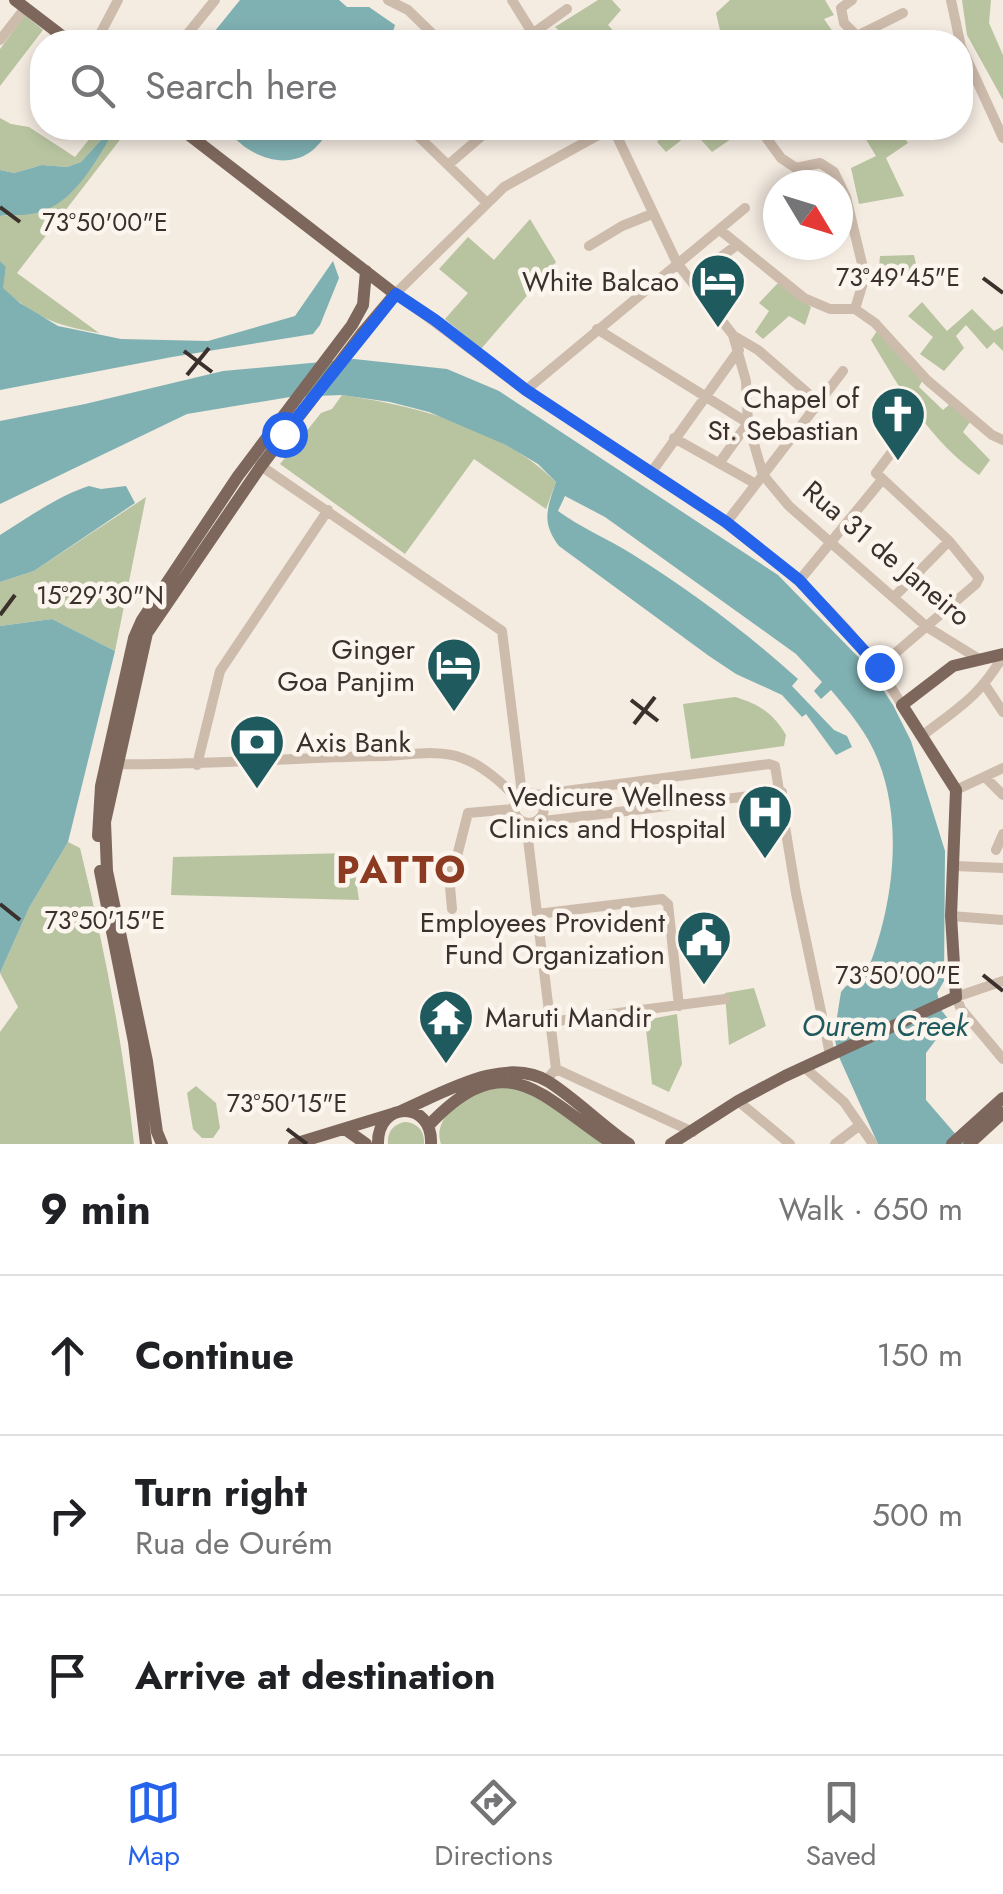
<!DOCTYPE html>
<meta charset="utf-8">
<style>
:root{--surface:#fff;--page:#f2f2f2;--text:#202124;--muted:#757577;--line:#e0e0e0;--accent:#2563eb}
body{margin:0;font-family:Jost,sans-serif;background:var(--page);color:var(--text)}
.compass{position:absolute;left:763px;top:170px;width:90px;height:90px;border-radius:50%;background:var(--surface);box-shadow:0 5px 15px #0003;rotate:128deg}
.stop{position:absolute;width:30px;height:30px;margin:-22px;border:8px solid #2563eb;border-radius:50%;background:#fff}
.stop.end{background:#2563eb;border-color:#fff;box-shadow:0 2px 10px #0008}
.list{margin:0;padding:0;list-style:none}
h2{display:flex;justify-content:space-between;align-items:center;height:130px;margin:0;padding:0 40px;font-size:42px}
h2 small{font-size:32px;font-weight:400;color:var(--muted)}
.list li{display:grid;grid-template-columns:65px 1fr auto;gap:30px;align-items:center;box-sizing:border-box;height:160px;padding:0 40px;border-top:2px solid var(--line)}
.list b{display:block;font-size:38px;white-space:nowrap}
.list p{margin:0;font-size:32px;white-space:nowrap;color:var(--muted)}
.list em{font-size:32px;font-style:normal;color:var(--muted)}
.icon{flex:none;width:55px;height:55px;fill:none;stroke:currentColor;stroke-width:2;stroke-linecap:round;stroke-linejoin:round}
.map{position:relative;flex:none;width:1003px;height:1144px;overflow:hidden}
.search{position:absolute;background:var(--surface);box-shadow:0 5px 15px #0003;left:30px;right:30px;top:30px;height:110px;display:flex;align-items:center;gap:25px;box-sizing:border-box;padding:0 35px;border-radius:40px;color:var(--muted);font-size:38px}
.sheet{height:610px;background:var(--surface)}
nav{display:flex;justify-content:space-around;align-items:center;box-sizing:border-box;height:140px;border-top:2px solid var(--line);background:var(--surface);font-size:28px;color:var(--muted)}
nav a{display:grid;justify-items:center;gap:5px}
nav .on{color:var(--accent)}
.map>svg:first-child{display:block}
</style>
<div class="map">
<svg width="1003" height="1144" viewBox="0 0 1003 1144">
<rect width="100%" height="100%" fill="#f4ebe1"/>
<path fill="#b8c4a0" d="M 598,0 L 612,0 L 621,10 L 608,25 L 624,42 L 571,42 L 555,27 Z
M 730,0 L 825,0 L 834,15 L 824,19 L 840,42 L 715,42 L 721,35 L 716,13 Z
M 962,0 L 991,0 L 989,23 L 1003,55 L 1003,100 L 967,35 Z
M 25,15 L 43,30 L 0,86 L 0,49 Z
M 0,118 L 11,124 L 29,127 L 75,157 L 98,128 L 129,128 L 17,273 L 99,333 C 54,325 37,318 2,288 L 6,268 L 0,261 L 0,216 L 31,214 L 76,186 L 112,134 L 110,130 L 81,162 L 67,167 L 42,165 L 14,173 L 0,170 Z
M 668,128 L 747,128 L 712,152 L 693,131 L 666,152 L 657,142 Z
M 849,128 L 897,128 L 908,143 L 886,158 L 904,196 L 859,204 L 851,168 L 876,156 L 864,136 L 857,138 Z
M 530,219 L 556,262 L 481,349 L 445,319 L 468,293 L 439,269 L 468,237 L 494,260 Z
M 914,255 L 919,278 L 878,279 L 880,256 Z
M 778,283 L 811,307 L 805,325 L 789,316 L 763,339 L 755,332 L 769,311 L 759,303 Z
M 922,302 L 947,331 L 972,309 L 994,331 L 1003,326 L 1003,351 L 994,342 L 987,349 L 966,325 L 956,336 L 964,348 L 944,371 L 920,354 L 933,337 L 908,316 Z
M 877,331 L 922,381 L 919,387 L 943,410 L 950,404 L 970,422 L 963,432 L 990,460 L 979,475 C 931,442 900,389 871,340 Z
M 342,395 C 417,406 500,427 556,482 L 546,509 L 474,459 L 405,554 L 280,464 L 321,413 L 332,409 Z
M 146,497 L 115,651 L 52,619 L 0,626 L 0,582 L 34,571 Z
M 735,697 C 759,704 773,713 786,735 L 784,746 L 691,759 L 683,704 Z
M 68,842 L 80,848 C 104,945 123,1044 134,1144 L 0,1144 L 0,1032 L 18,1007 L 0,973 L 29,908 Z
M 352,853 L 359,900 L 171,895 L 173,857 Z
M 754,988 L 766,1026 L 729,1045 L 725,993 Z
M 677,1014 L 682,1064 L 669,1092 L 652,1084 L 645,1020 Z
M 196,1086 L 216,1103 L 220,1128 L 213,1138 L 202,1138 L 193,1129 L 187,1093 Z
M 510,1087 L 530,1090 L 605,1144 L 441,1144 C 433,1122 456,1101 476,1093 C 485,1089 499,1089 510,1087 Z
M 404,1122 C 417,1122 425,1131 424,1144 L 388,1144 C 387,1132 393,1125 404,1122 Z"/>
<path fill="#7fb0b2" d="M 240,0 L 339,0 L 347,7 L 369,7 L 395,25 L 390,42 L 206,42 Z
M 226,128 L 329,128 C 307,177 253,165 226,128 Z
M 111,129 L 112,134 C 93,166 71,208 31,214 C 21,216 11,214 0,216 L 0,170 L 14,173 L 42,165 L 67,167 L 81,162 Z
M 0,261 L 6,267 L 3,288 L 20,303 L 58,326 L 121,339 L 208,341 L 295,316 L 333,261 L 339,278 L 320,325 L 313,334 L 172,357 L 0,390 Z
M 354,359 L 447,369 L 499,391 L 778,575 L 869,668 L 893,705 L 911,741 L 945,851 L 944,981 L 937,993 L 942,1011 L 950,1021 L 926,1053 L 926,1100 L 964,1144 L 878,1144 L 839,1057 L 834,1036 L 841,992 L 846,986 L 864,979 C 892,915 905,827 878,760 C 868,734 849,711 831,690 L 821,699 L 814,691 L 822,682 L 796,654 L 605,517 L 565,496 L 558,511 C 581,528 608,539 632,554 C 691,591 746,632 798,679 L 792,686 L 834,730 L 847,736 L 852,747 L 836,755 L 806,714 L 802,717 L 782,695 L 736,674 L 709,656 L 559,546 C 541,522 547,509 556,482 L 538,464 L 504,444 L 429,412 L 390,402 L 342,395 L 290,397 L 187,414 L 0,504 L 0,421 L 85,404 L 223,371 Z
M 89,486 L 101,489 L 126,486 L 135,503 L 34,571 L 0,582 L 0,535 C 27,518 60,495 89,486 Z
M 52,619 L 115,651 L 68,842 L 29,908 L 0,973 L 0,626 Z"/>
<g fill="none" stroke-linecap="round" stroke-linejoin="round">
<path stroke="#cdbbac" stroke-width="10" d="M 388,0 L 408,10 L 441,42
M 512,0 L 538,42
M 852,0 L 841,8 L 844,23 L 857,36 L 903,13
M 951,0 L 960,42
M 532,34 L 567,9
M 0,40 L 25,8
M 96,42 L 118,0
M 181,42 L 215,0
M 960,44 L 1003,138
M 417,128 L 418,136 L 487,203
M 611,128 L 504,187 L 395,294 C 442,325 485,362 531,394 C 663,482 819,563 902,705
M 613,128 L 677,263 L 733,335 L 746,381 L 748,423 L 763,475 L 789,506 L 927,627 L 979,659
M 759,128 L 781,158 L 796,168 L 820,163 L 834,172 L 846,197 L 865,276 L 855,309
M 448,165 L 491,128
M 720,230 L 804,298 L 830,309 L 855,309 L 875,323 L 927,380 L 992,435 L 1003,440
M 589,246 L 622,226 L 652,214
M 691,279 L 737,245
M 597,329 L 748,423 L 720,462
M 734,336 L 758,350 L 819,403
M 526,390 L 745,208
M 674,438 L 756,484
M 261,466 L 502,631 L 522,794
M 651,473 L 739,350
M 726,523 L 843,371
M 799,581 L 881,481
M 894,597 L 949,541
M 879,667 L 976,584 L 979,578 L 949,541 L 876,473 L 895,448
M 985,685 L 1003,712
M 922,736 C 959,707 978,698 1003,656
M 111,764 C 203,766 294,757 386,756 C 408,755 441,749 462,758 C 480,764 505,784 516,799
M 197,765 L 220,671 L 328,510
M 985,777 L 1003,795
M 956,790 L 1003,768
M514 808a15 15 0 1 1 30 0a15 15 0 1 1-30 0Z
M 536,795 L 769,764 L 775,766 L 796,893 L 830,1054
M 536,822 L 782,792
M 526,823 L 556,1069 L 546,1080
M 996,850 L 1003,834
M 955,866 L 1003,868
M 452,909 L 448,864 L 457,856 L 468,813 L 513,809
M 537,914 L 662,899 L 668,904 L 679,1006
M 951,916 L 1003,920
M 1003,981 L 956,997 L 961,1009 L 1003,1059
M 550,1022 L 725,999
M 804,1067 L 844,1102 L 873,1144
M 556,1069 L 693,1132
M 738,1101 L 790,1144
M 835,1144 L 860,1125"/>
<path stroke="#7d675c" stroke-width="12" d="M 15,0 L 70,42
M 98,836 L 101,786 L 134,638 L 142,620 L 238,476 L 352,325 L 363,305 L 366,271
M 100,871 L 134,1042 L 146,1144
M 401,1111 C 441,1094 506,1054 549,1082 C 577,1100 601,1125 629,1144
M 429,1125 C 508,1042 541,1097 613,1144
M 345,1129 L 366,1144
M 162,1144 L 157,1132 L 147,1061 L 107,871 L 105,822 L 147,633 L 261,466 L 363,332 L 395,294 L 180,128
M 294,1144 L 392,1114
M 378,1144 C 377,1100 433,1100 431,1144
M 671,1144 L 738,1101 L 785,1076 L 956,997 L 951,916 L 956,790 L 902,705 L 953,666 L 1003,654
M 952,1144 L 1003,1098
M 969,1144 L 1003,1113"/>
</g>
<g fill="none" stroke-linecap="round" stroke-linejoin="round">
<path stroke="#2563eb" stroke-width="12" d="M 284,434 L 396,294 L 435,320 L 526,390 L 726,522 L 799,580 L 879,667"/>
</g>
<path fill="none" stroke="#3b302b" stroke-width="4" d="M 0,207 L 20,222M 983,278 L 1003,293M 184,351 L 212,372M 187,375 L 209,348M 0,615 L 15,595M 631,700 L 658,721M 634,724 L 655,697M 0,904 L 20,920M 983,975 L 1003,991M 287,1129 L 307,1144"/>
<defs>
<g id="hotel-pin" transform="scale(2.875)"><path d="M0 17L-7.5 6A9.5 9.5 0 1 1 7.5 6Z" fill="#1f5a5e" stroke="#fbf5ee"/><path d="M-6-4.5h1.5V1H6V5H4.5V3h-9V5H-6ZM-4 0a1.8 1.8 0 1 1 3.6 0ZM.5 0V-2.5h3Q6-2.5 6 0Z" fill="#fff"/></g>
<g id="church-pin" transform="scale(2.875)"><path d="M0 17L-7.5 6A9.5 9.5 0 1 1 7.5 6Z" fill="#1f5a5e" stroke="#fbf5ee"/><path d="M-1.2-6h2.4v3.5h3.3v2.4h-3.3V6h-2.4V-.1h-3.3v-2.4h3.3Z" fill="#fff"/></g>
<g id="bank-pin" transform="scale(2.875)"><path d="M0 17L-7.5 6A9.5 9.5 0 1 1 7.5 6Z" fill="#1f5a5e" stroke="#fbf5ee"/><path d="M-6-4H6V4H-6ZM0-2.3a2.3 2.3 0 1 0 0 4.6a2.3 2.3 0 1 0 0-4.6Z" fill="#fff"/></g>
<g id="hospital-pin" transform="scale(2.875)"><path d="M0 17L-7.5 6A9.5 9.5 0 1 1 7.5 6Z" fill="#1f5a5e" stroke="#fbf5ee"/><path d="M-5-5h3v3.5h4V-5h3V5h-3V1.5h-4V5h-3Z" fill="#fff"/></g>
<g id="civic-pin" transform="scale(2.875)"><path d="M0 17L-7.5 6A9.5 9.5 0 1 1 7.5 6Z" fill="#1f5a5e" stroke="#fbf5ee"/><path d="M-.6-6.5H3V-4.5H.6V-3L4-1V1h2V6H-6V1h2V-1L-.6-3ZM-1.2 2.5V6h2.4V2.5Z" fill="#fff"/></g>
<g id="temple-pin" transform="scale(2.875)"><path d="M0 17L-7.5 6A9.5 9.5 0 1 1 7.5 6Z" fill="#1f5a5e" stroke="#fbf5ee"/><path d="M0-6L5-2H3V0L6.5 2.5H4V6H1.5V3h-3V6H-4V2.5H-6.5L-3 0V-2H-5Z" fill="#fff"/></g>
</defs>
<g fill-rule="evenodd">
<use href="#hotel-pin" x="718" y="281"/>
<use href="#church-pin" x="898" y="414"/>
<use href="#hotel-pin" x="454" y="665"/>
<use href="#bank-pin" x="257" y="742"/>
<use href="#hospital-pin" x="765" y="812"/>
<use href="#civic-pin" x="704" y="938"/>
<use href="#temple-pin" x="446" y="1017"/>
</g>
<g text-anchor="middle" stroke-width="9" stroke-linejoin="round" paint-order="stroke">
<g font-size="28" fill="#3b302b" stroke="#fbf5ee" text-anchor="end">
<text x="679" y="291">White Balcao</text>
<text x="859" y="408">Chapel of<tspan x="859" dy="32">St. Sebastian</tspan></text>
<text x="415" y="659">Ginger<tspan x="415" dy="32">Goa Panjim</tspan></text>
<text x="296" y="752" text-anchor="start">Axis Bank</text>
<text x="726" y="806">Vedicure Wellness<tspan x="726" dy="32">Clinics and Hospital</tspan></text>
<text x="665" y="932">Employees Provident<tspan x="665" dy="32">Fund Organization</tspan></text>
<text x="485" y="1027" text-anchor="start">Maruti Mandir</text>
</g>
<g font-size="28" fill="#3b302b" stroke="#fbf5ee">
<text transform="translate(887 553) rotate(40)" y="10">Rua 31 de Janeiro</text>
</g>
<g font-size="30" font-style="italic" fill="#1f5a5e" stroke="#fbf5ee">
<text x="885" y="1036">Ourem Creek</text>
</g>
<g font-size="38" font-weight="bold" letter-spacing="2.5" fill="#8c3b22" stroke="#fbf5ee">
<text x="402" y="883">PATTO</text>
</g>
</g>
<g font-size="25" text-anchor="middle" fill="#3b302b" stroke="#fbf5ee" stroke-width="9" stroke-linejoin="round" paint-order="stroke">
<text x="105" y="231">73°50'00"E</text>
<text x="898" y="286">73°49'45"E</text>
<text x="100" y="604">15°29'30"N</text>
<text x="105" y="929">73°50'15"E</text>
<text x="898" y="984">73°50'00"E</text>
<text x="287" y="1112">73°50'15"E</text>
</g>
</svg>
<svg class="compass" viewBox="-18 -18 36 36"><path d="M0-13l5 13h-10z" fill="#e53935"/><path d="M0 13l5-13h-10z" fill="#757577"/></svg>
<div class="stop" style="left:284px;top:434px"></div>
<div class="stop end" style="left:879px;top:667px"></div>
<div class="search"><svg class="icon" aria-label="search" viewBox="0 0 24 24"><circle cx="10" cy="10" r="6"/><path d="M15 15l6 6"/></svg>Search here</div>
</div>
<section class="sheet">
<h2>9 min<small>Walk · 650 m</small></h2>
<ul class="list">
<li><svg class="icon" aria-label="ahead" viewBox="0 0 24 24"><path d="M12 20V5M6 11l6-6 6 6"/></svg><div><b>Continue</b></div><em>150 m</em></li>
<li><svg class="icon" aria-label="right" viewBox="0 0 24 24"><path d="M7 20v-9h11M14 6l5 5-5 5"/></svg><div><b>Turn right</b><p>Rua de Ourém</p></div><em>500 m</em></li>
<li><svg class="icon" aria-label="arrive" viewBox="0 0 24 24"><path d="M6 21V4h12l-3 4 3 4H6"/></svg><div><b>Arrive at destination</b></div></li>
</ul>
</section>
<nav>
<a class="on"><svg class="icon" aria-label="map" viewBox="0 0 24 24"><path d="M3 6l6-2 6 2 6-2v14l-6 2-6-2-6 2zM9 4v14M15 6v14"/></svg>Map</a>
<a><svg class="icon" aria-label="directions" viewBox="0 0 24 24"><path d="M12 3l9 9-9 9-9-9zM9 14v-3h6M13 9l2 2-2 2"/></svg>Directions</a>
<a><svg class="icon" aria-label="saved" viewBox="0 0 24 24"><path d="M7 4h10v16l-5-4-5 4z"/></svg>Saved</a>
</nav>
